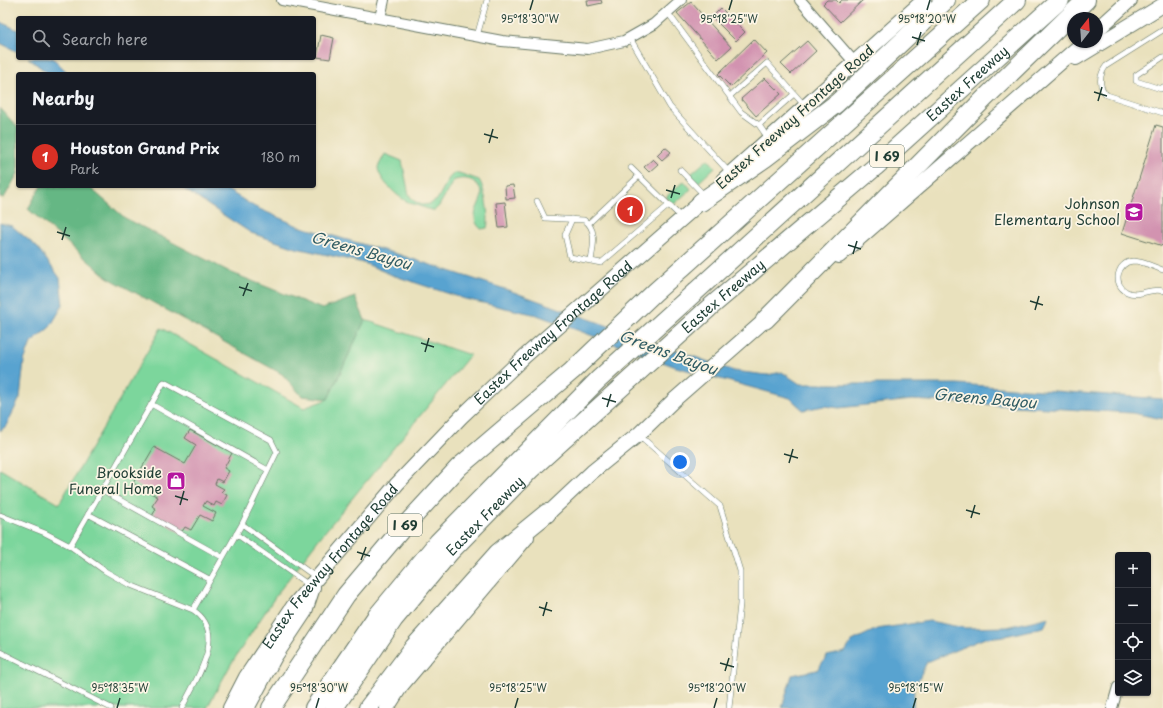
<!DOCTYPE html>
<meta charset="utf-8">
<style>
:root{--surface:#171b24;--page:#242831;--text:#f1f3f6;--muted:#9ea1a6;--line:#363941;--accent:#d93025}
body{margin:0;font-family:"Playpen Sans",sans-serif;background:var(--page);color:var(--text)}
.controls{position:absolute;right:12px;bottom:12px;display:grid;overflow:hidden;border-radius:4px;box-shadow:0 1px 3px #0004}
.controls button{width:36px;height:36px;display:grid;place-items:center;padding:0;border:0;border-bottom:1px solid var(--line);background:var(--surface);color:var(--text);font:20px sans-serif}
.compass{position:absolute;left:1067px;top:12px;width:36px;height:36px;border-radius:50%;background:var(--surface);box-shadow:0 1px 3px #0004;rotate:17deg}
.you{position:absolute;left:680px;top:462px;width:14px;height:14px;margin:-10px;border:3px solid #fff;border-radius:50%;background:#1a73e8;box-shadow:0 0 0 6px #1a73e833}
.badge{display:grid;place-items:center;width:26px;height:26px;border-radius:50%;background:var(--accent);color:#fff;font-size:13px;font-weight:700}
.pin{position:absolute;translate:-50% -50%;border:2px solid #fff;box-shadow:0 1px 4px #0006}
.list{margin:0;padding:0;list-style:none}
h2{display:flex;justify-content:space-between;align-items:center;height:52px;margin:0;padding:0 16px;font-size:17px}
h2 small{font-size:13px;font-weight:400;color:var(--muted)}
.list li{display:grid;grid-template-columns:26px 1fr auto;gap:12px;align-items:center;box-sizing:border-box;height:64px;padding:0 16px;border-top:1px solid var(--line)}
.list b{display:block;font-size:15px;white-space:nowrap}
.list p{margin:0;font-size:13px;white-space:nowrap;color:var(--muted)}
.list em{font-size:13px;font-style:normal;color:var(--muted)}
.icon{flex:none;width:22px;height:22px;fill:none;stroke:currentColor;stroke-width:2;stroke-linecap:round;stroke-linejoin:round}
.map{position:relative;flex:none;width:1163px;height:708px;overflow:hidden}
.search{position:absolute;background:var(--surface);box-shadow:0 1px 3px #0004;left:16px;top:16px;width:300px;height:44px;display:flex;align-items:center;gap:10px;box-sizing:border-box;padding:0 14px;border-radius:4px;color:var(--muted);font-size:15px}
.panel{position:absolute;background:var(--surface);box-shadow:0 1px 3px #0004;left:16px;top:72px;width:300px;height:116px;border-radius:4px}
.map>svg:first-child{display:block}
</style>
<div class="map">
<svg width="1163" height="708" viewBox="0 0 1163 708">
<rect width="100%" height="100%" fill="#fcf5e5"/>
<filter id="ink" filterUnits="userSpaceOnUse"><feTurbulence type="fractalNoise" baseFrequency=".025" numOctaves="2"/><feDisplacementMap in="SourceGraphic" scale="8" xChannelSelector="R" yChannelSelector="G"/><feConvolveMatrix kernelMatrix="1 2 1 2 8 2 1 2 1" color-interpolation-filters="sRGB"/></filter>
<filter id="wash" filterUnits="userSpaceOnUse"><feTurbulence type="fractalNoise" baseFrequency=".012" numOctaves="4" result="noise"/><feDisplacementMap in="SourceGraphic" scale="16" xChannelSelector="R" yChannelSelector="G"/><feGaussianBlur stdDeviation="0.9" result="paint"/><feColorMatrix in="noise" values="0 0 0 0 0 0 0 0 0 0 0 0 0 0 0 0 0 1.4 0 .05"/><feComposite in="paint" operator="in"/></filter>
<g filter="url(#wash)">
<rect width="100%" height="100%" fill="#e9e1bd"/>
<path fill="#7cd69c" stroke="#4e8a68" d="M 385,154 L 402,161 L 409,195 L 414,201 L 422,205 L 430,204 L 437,200 L 449,178 L 454,173 L 459,173 L 479,180 C 485,188 490,219 487,228 L 481,229 C 469,218 478,208 482,196 C 481,181 466,175 453,181 L 439,206 L 435,210 L 431,210 C 423,207 414,205 406,201 C 397,196 378,179 378,167 Z
M 708,159 L 715,167 L 698,183 L 690,175 Z
M 684,181 L 691,189 L 674,204 L 666,197 Z
M 365,320 L 470,355 L 318,540 L 277,594 L 231,664 L 207,708 L 0,708 L 0,469 L 59,504 L 161,328 L 304,408 L 328,399 Z"/>
<path fill="#65b784" stroke="#427a5c" d="M 0,108 L 18,128 L 18,173 L 4,198 L 0,197 Z
M 41,186 L 88,186 L 125,218 L 232,273 L 322,309 L 355,297 L 365,320 L 328,399 L 302,396 L 282,374 L 107,277 L 28,209 Z"/>
<path fill="#58a3d0" stroke="#3c7082" d="M 0,22 L 18,30 L 18,52 L 0,43 Z
M 28,58 L 53,58 L 69,74 L 49,74 Z
M 179,186 L 221,186 L 255,207 L 298,226 L 397,254 L 508,290 L 734,371 L 767,375 L 782,372 L 800,384 L 958,384 L 1163,399 L 1163,419 L 1132,413 L 912,400 L 839,408 L 824,406 L 803,410 L 790,398 L 676,367 L 537,315 L 465,299 L 392,275 L 364,263 L 296,248 L 251,233 Z
M 0,223 L 12,226 L 37,247 L 60,278 L 63,305 L 50,327 L 31,343 L 24,361 L 20,398 L 6,426 L 0,431 Z
M 1049,617 L 1044,627 L 1005,636 L 985,638 L 927,662 L 914,688 L 913,708 L 782,708 L 792,675 L 817,670 L 827,656 L 845,652 L 852,641 L 877,629 L 929,621 L 965,628 L 1007,627 Z"/>
<g id="blocks">
<path fill="#d293b0" d="M 587,0 L 601,0 L 602,3 L 588,6 Z
M 827,0 L 836,0 L 839,3 L 842,0 L 863,0 L 840,22 L 823,4 Z
M 691,2 L 731,47 L 718,59 L 677,13 Z
M 721,8 L 745,32 L 736,41 L 712,17 Z
M 321,35 L 334,38 L 330,59 L 317,57 Z
M 754,39 L 767,53 L 731,87 L 718,74 Z
M 807,41 L 816,51 L 791,74 L 781,64 Z
M 765,78 L 781,94 L 756,116 L 741,99 Z
M 1156,125 L 1163,127 L 1163,246 L 1122,233 Z
M 665,147 L 671,152 L 662,160 L 657,155 Z
M 653,159 L 658,164 L 649,172 L 644,167 Z
M 513,185 L 515,198 L 506,199 L 505,186 Z
M 505,202 L 508,227 L 499,228 L 496,203 Z
M 190,430 L 232,453 L 224,468 L 229,471 L 223,482 L 217,479 L 215,484 L 224,489 L 221,492 L 227,495 L 222,505 L 216,502 L 214,506 L 206,501 L 203,506 L 216,513 L 212,521 L 200,515 L 191,530 L 185,527 L 181,533 L 152,516 L 156,509 L 152,506 L 158,497 L 133,483 L 154,447 L 185,464 L 196,445 L 185,438 Z"/>
</g>
</g>
<g filter="url(#ink)">
<use href="#blocks" fill-opacity="0" stroke="#667664" stroke-width="1"/>
<g fill="none" stroke-linecap="round" stroke-linejoin="round">
<g stroke="#667664" stroke-width="6">
<path id="lane" d="M 668,13 L 741,112 L 759,125 L 768,138
M 1163,30 L 1106,66 C 1099,75 1098,87 1107,95 L 1163,113
M 477,36 L 487,0
M 630,38 L 670,107 L 729,172
M 1163,57 L 1136,75 L 1136,81 L 1161,89 L 1163,87
M 730,96 L 767,63 L 805,106
M 759,125 L 794,94
M 631,168 L 682,218
M 680,170 L 705,196
M 537,201 L 545,218 L 584,220 C 598,229 593,247 591,261 L 601,263 L 669,205
M 572,219 L 565,235 L 570,257 L 591,261
M 589,223 L 639,176
M 1163,270 C 1154,267 1143,261 1133,261 C 1117,262 1112,285 1127,292 C 1139,298 1150,287 1163,291
M 151,404 L 268,470
M 639,435 L 720,506 L 740,571 L 740,604 L 729,708
M 102,490 L 222,557
M 88,514 L 209,579
M 0,515 L 45,533 L 70,546 L 105,571 L 128,584 L 193,610 C 229,633 195,680 182,708
M 242,524 L 317,578
M 236,534 L 309,585
M 70,546 L 164,382 L 271,440 L 277,452 L 242,524 L 193,610
M 0,652 L 111,708"/>
</g>
<g stroke="#667664" stroke-width="12">
<path id="street" d="M 282,0 L 502,41 L 588,49 L 624,41 L 654,24 L 681,0
M 800,0 L 855,63
M 380,18 L 384,0
M 1112,708 L 1118,687"/>
</g>
<g stroke="#667664" stroke-width="16">
<g id="secondary">
<path d="M 1097,30 L 1130,0"/>
<path d="M 1076,58 L 1163,5"/>
<path d="M 723,180 L 924,0"/>
<path d="M 839,256 L 1084,42"/>
<path d="M 540,521 L 592,472 L 639,434 L 674,400 L 772,314"/>
<path id="s1" d="M 230,708 L 246,677 L 294,605 L 397,484 L 461,417 L 525,356 L 709,195"/>
<path d="M 387,708 L 401,686 L 527,537"/>
</g>
</g>
<g stroke="#667664" stroke-width="20">
<g id="highway">
<path d="M 701,202 L 765,158 L 837,103 L 946,0"/>
<path d="M 765,320 L 985,98 L 1086,0"/>
<path d="M 245,708 L 273,656 L 303,611 L 311,587"/>
<path d="M 271,708 L 346,595 L 400,531 L 459,467 L 572,371 L 655,292 L 981,0"/>
<path d="M 314,708 L 376,617 L 438,542 L 500,479 L 598,380 L 1017,0"/>
<path id="s2" d="M 334,708 L 394,619 L 450,552 L 531,469 L 709,308 L 875,167 L 1060,0"/>
<path d="M 368,708 L 414,647 L 498,553 L 547,513"/>
</g>
</g>
<use href="#lane" stroke="#fff" stroke-width="5"/>
<use href="#street" stroke="#fff" stroke-width="10"/>
<use href="#secondary" stroke="#fff" stroke-width="14"/>
<use href="#highway" stroke="#fff" stroke-width="18"/>
</g>
</g>
<path fill="none" stroke="#1f3d34" stroke-width="1.5" d="M 530,10 L 533,0M 729,10 L 732,0M 927,10 L 930,0M 912,37 L 925,41M 917,45 L 921,32M 1094,92 L 1107,96M 1098,101 L 1102,87M 484,134 L 498,138M 489,143 L 493,129M 666,190 L 680,194M 671,198 L 675,185M 57,232 L 70,236M 62,240 L 66,227M 848,245 L 861,249M 853,254 L 857,241M 239,287 L 252,291M 243,296 L 248,283M 1030,301 L 1043,305M 1035,310 L 1039,296M 421,343 L 434,347M 425,352 L 429,338M 602,398 L 616,402M 607,407 L 611,394M 784,454 L 798,458M 789,463 L 793,449M 175,496 L 188,500M 180,505 L 184,491M 966,510 L 980,514M 971,518 L 975,505M 357,552 L 370,556M 361,560 L 366,547M 539,607 L 552,611M 543,616 L 547,602M 720,663 L 734,667M 725,671 L 729,658M 117,708 L 120,698M 316,708 L 319,698M 515,708 L 518,698M 714,708 L 717,698M 913,708 L 916,698"/>
<defs>
<g id="school-square" transform="scale(1)"><rect x="-9" y="-9" width="18" height="18" rx="4" fill="#b5179e" stroke="#fcf5e5"/><path d="M0-5L7-2L0 1L-7-2ZM-4 1L0 2.5L4 1V4Q0 6-4 4Z" fill="#fff"/></g>
<g id="shop-square" transform="scale(1)"><rect x="-9" y="-9" width="18" height="18" rx="4" fill="#b5179e" stroke="#fcf5e5"/><path d="M-5-2.5h2.3a2.7 3.5 0 0 1 5.4 0H5L5.5 6h-11ZM-1.5-2.5h3a1.5 2.3 0 0 0-3 0Z" fill="#fff"/></g>
</defs>
<g fill-rule="evenodd">
<use href="#school-square" x="1134" y="212"/>
<use href="#shop-square" x="176" y="481"/>
</g>
<g text-anchor="middle" stroke-width="3.5" stroke-linejoin="round" paint-order="stroke">
<g fill="#fcf5e5" stroke="#617469" stroke-width="1">
<rect x="870" y="145" width="34" height="22" rx="3"/>
<rect x="388" y="514" width="34" height="22" rx="3"/>
</g>
<g font-size="13" font-weight="bold" fill="#1f3d34">
<text x="887" y="161">I 69</text>
<text x="405" y="530">I 69</text>
</g>
<g font-size="14" fill="#1f3d34" stroke="#fcf5e5">
<text dy="5" stroke="none"><textPath href="#s2" startOffset="893">Eastex Freeway</textPath></text>
<text transform="translate(795 117) rotate(-42)" y="5">Eastex Freeway Frontage Road</text>
<text dy="5" stroke="none"><textPath href="#s2" startOffset="569">Eastex Freeway</textPath></text>
<text dy="5" stroke="none"><textPath href="#s1" startOffset="498">Eastex Freeway Frontage Road</textPath></text>
<text dy="5" stroke="none"><textPath href="#s2" startOffset="245">Eastex Freeway</textPath></text>
<text dy="5" stroke="none"><textPath href="#s1" startOffset="174">Eastex Freeway Frontage Road</textPath></text>
</g>
<g font-size="14" fill="#1f3d34" stroke="#fcf5e5" text-anchor="end">
<text x="1120" y="209">Johnson<tspan x="1120" dy="16">Elementary School</tspan></text>
<text x="162" y="478">Brookside<tspan x="162" dy="16">Funeral Home</tspan></text>
</g>
<g font-size="15" font-style="italic" fill="#305c63" stroke="#fcf5e5">
<text transform="translate(361 251) rotate(16)" y="5">Greens Bayou</text>
<text transform="translate(668 353) rotate(20)" y="5">Greens Bayou</text>
<text transform="translate(985 399) rotate(5)" y="5">Greens Bayou</text>
</g>
</g>
<g font-size="10" text-anchor="middle" fill="#1f3d34" stroke="#fcf5e5" stroke-width="3.5" stroke-linejoin="round" paint-order="stroke">
<text x="530" y="23">95°18'30"W</text>
<text x="729" y="23">95°18'25"W</text>
<text x="927" y="23">95°18'20"W</text>
<text x="120" y="692">95°18'35"W</text>
<text x="319" y="692">95°18'30"W</text>
<text x="518" y="692">95°18'25"W</text>
<text x="717" y="692">95°18'20"W</text>
<text x="916" y="692">95°18'15"W</text>
</g>
</svg>
<div class="controls">
<button>+</button>
<button>−</button>
<button><svg class="icon" aria-label="locate" viewBox="0 0 24 24"><circle cx="12" cy="12" r="6"/><path d="M12 2v4M12 18v4M2 12h4M18 12h4"/></svg></button>
<button><svg class="icon" aria-label="layers" viewBox="0 0 24 24"><path d="M12 4l9 5-9 5-9-5zM3 14l9 5 9-5"/></svg></button>
</div>
<svg class="compass" viewBox="-18 -18 36 36"><path d="M0-13l5 13h-10z" fill="#e53935"/><path d="M0 13l5-13h-10z" fill="#9ea1a6"/></svg>
<div class="you"></div>
<div class="pin badge" style="left:630px;top:210px">1</div>
<div class="search"><svg class="icon" aria-label="search" viewBox="0 0 24 24"><circle cx="10" cy="10" r="6"/><path d="M15 15l6 6"/></svg>Search here</div>
<section class="panel">
<h2>Nearby<small></small></h2>
<ul class="list">
<li><span class="badge">1</span><div><b>Houston Grand Prix</b><p>Park</p></div><em>180 m</em></li>
</ul>
</section>
</div>
